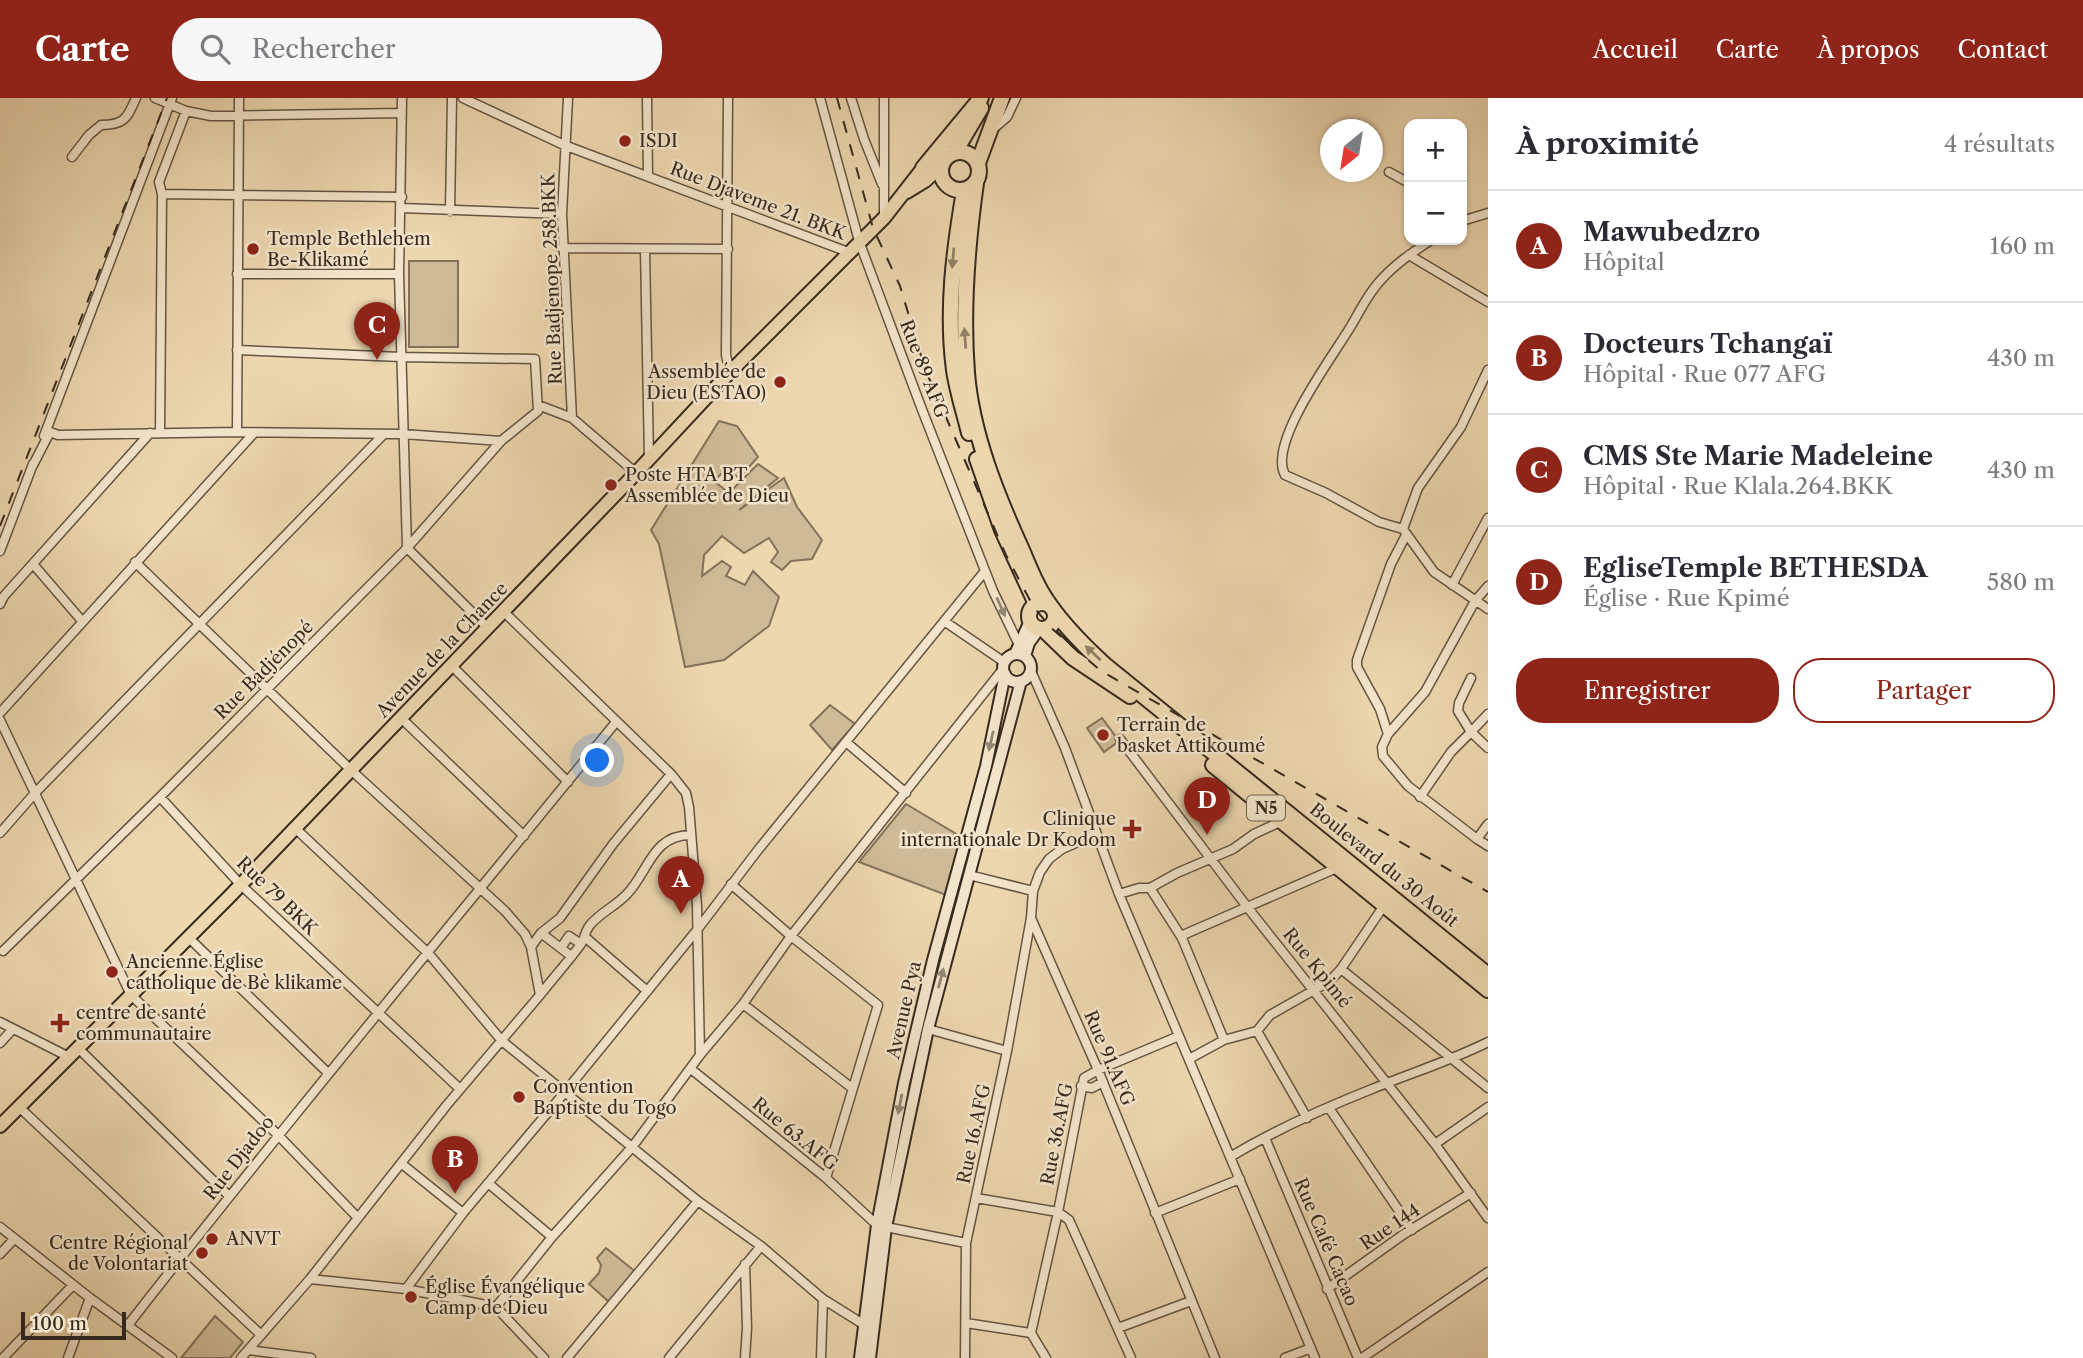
<!DOCTYPE html>
<html lang="fr">
<meta charset="utf-8">
<style>
:root{--surface:#fff;--page:#f7f7f7;--text:#2b2b33;--muted:#7c7c81;--line:#e1e1e2;--accent:#8f2418}
body{margin:0;font-family:"Libre Caslon Text",serif;background:var(--page);color:var(--text)}
.controls{position:absolute;right:21px;top:21px;display:grid;overflow:hidden;border-radius:14px;box-shadow:0 2px 5px #0004}
.controls button{width:63px;height:63px;display:grid;place-items:center;padding:0;border:0;border-bottom:2px solid var(--line);background:var(--surface);color:var(--text);font:35px sans-serif}
.compass{position:absolute;left:1320px;top:21px;width:63px;height:63px;border-radius:50%;background:var(--surface);box-shadow:0 2px 5px #0004;rotate:210deg}
.scale{position:absolute;left:21px;bottom:18px;width:105px;box-sizing:border-box;padding-left:7px;border:4px solid #362a1e;border-top:0;font-size:19px;line-height:24px;white-space:nowrap;color:#362a1e;-webkit-text-stroke:5px #f3e5cb;paint-order:stroke}
.you{position:absolute;left:598px;top:663px;width:24px;height:24px;margin:-18px;border:5px solid #fff;border-radius:50%;background:#1a73e8;box-shadow:0 0 0 10px #1a73e833}
.badge{display:grid;place-items:center;width:46px;height:46px;border-radius:50%;background:var(--accent);color:#fff;font-size:23px;font-weight:700}
.pin{position:absolute;translate:-50% -58px;filter:drop-shadow(0 2px 4px #0008)}
.pin::after{content:'';position:absolute;top:37px;width:24px;height:21px;background:inherit;clip-path:polygon(0 0,100% 0,50% 100%)}
.list{margin:0;padding:0;list-style:none}
h2{display:flex;justify-content:space-between;align-items:center;height:91px;margin:0;padding:0 28px;font-size:30px}
h2 small{font-size:23px;font-weight:400;color:var(--muted)}
.list li{display:grid;grid-template-columns:46px 1fr auto;gap:21px;align-items:center;box-sizing:border-box;height:112px;padding:0 28px;border-top:2px solid var(--line)}
.list b{display:block;font-size:26px;white-space:nowrap}
.list p{margin:0;font-size:23px;white-space:nowrap;color:var(--muted)}
.list em{font-size:23px;font-style:normal;color:var(--muted)}
.actions{display:flex;gap:14px;padding:21px 28px}
.actions a{flex:1;padding:16px 0;border:2px solid var(--accent);border-radius:28px;text-align:center;font-size:24px;color:var(--accent)}
.actions .main{background:var(--accent);color:#fff}
.icon{flex:none;width:38px;height:38px;fill:none;stroke:currentColor;stroke-width:2;stroke-linecap:round;stroke-linejoin:round}
.map{position:relative;flex:none;width:1488px;height:1260px;overflow:hidden}
header{display:flex;align-items:center;gap:42px;box-sizing:border-box;height:98px;padding:0 35px;background:var(--accent);color:#fff}
header strong{font-size:33px}
nav{display:flex;gap:38px;margin-inline-start:auto;font-size:24px}
.search{width:490px;height:63px;background:var(--page);display:flex;align-items:center;gap:18px;box-sizing:border-box;padding:0 24px;border-radius:28px;color:var(--muted);font-size:26px}
main{display:flex}
aside{flex:1;background:var(--surface)}
.map>svg:first-child{display:block}
</style>
<header>
<strong>Carte</strong>
<div class="search"><svg class="icon" aria-label="search" viewBox="0 0 24 24"><circle cx="10" cy="10" r="6"/><path d="M15 15l6 6"/></svg>Rechercher</div>
<nav><a>Accueil</a><a>Carte</a><a>À propos</a><a>Contact</a></nav>
</header>
<main>
<div class="map">
<svg width="1488" height="1260" viewBox="0 0 1488 1260">
<rect width="100%" height="100%" fill="#edd7af"/>
<filter id="stains"><feTurbulence type="fractalNoise" baseFrequency=".00286" numOctaves="4"/><feColorMatrix values="0 0 0 0 .2 0 0 0 0 .09 0 0 0 0 .02 0 0 0 .5 -.17"/></filter>
<radialGradient id="worn" r=".72"><stop offset=".6" stop-color="#630" stop-opacity="0"/><stop offset="1" stop-color="#630" stop-opacity=".3"/></radialGradient>
<path fill="#ceba96" stroke="#82725a" stroke-width="2" d="M 409,163 L 458,163 L 458,249 L 409,249 Z
M 719,323 L 737,328 L 758,359 L 739,380 L 726,371 L 714,383 L 729,395 L 758,366 L 778,380 L 739,412 L 784,380 L 797,409 L 822,442 L 812,461 L 791,463 L 782,472 L 771,464 L 778,454 L 769,440 L 744,455 L 722,438 L 704,457 L 702,478 L 722,463 L 731,469 L 726,478 L 745,487 L 753,473 L 779,499 L 769,528 L 724,562 L 685,569 L 659,446 L 651,432 Z
M 830,607 L 855,626 L 832,652 L 810,627 Z
M 1102,620 L 1119,643 L 1104,654 L 1087,630 Z
M 906,706 L 963,740 L 946,797 L 859,764 Z
M 606,1150 L 636,1174 L 609,1204 L 589,1186 L 599,1175 L 601,1167 L 597,1160 Z
M 215,1218 L 243,1244 L 230,1260 L 181,1260 Z"/>
<g fill="none" stroke-linecap="round" stroke-linejoin="round">
<g stroke="#645542" stroke-width="11">
<path id="street" d="M 155,0 L 186,13 L 211,18 L 401,15
M 402,0 L 399,176 L 407,450 L 488,530
M 463,0 L 564,47 L 848,154
M 568,0 L 562,116 L 572,320
M 647,0 L 648,78
M 728,0 L 726,257 L 730,274
M 820,0 L 859,143 L 921,309 L 993,493 L 1018,545
M 851,0 L 864,41 L 882,86
M 993,31 L 1007,19 L 1016,0
M 72,59 L 89,37 L 101,27 C 125,27 127,20 136,0
M 1389,74 L 1409,85
M 162,96 L 402,99
M 401,110 L 562,116
M 450,113 L 452,0
M 884,120 L 884,0
M 1462,123 L 1488,115
M 1431,142 C 1413,154 1395,166 1380,183 C 1368,196 1360,213 1351,228 C 1334,257 1267,345 1285,377 L 1326,395 L 1379,424 L 1403,431 L 1434,474 L 1488,511
M 562,150 L 728,151
M 645,152 L 649,361
M 1409,157 L 1488,204
M 237,176 L 399,176
M 538,307 L 572,320 L 636,375
M 237,334 L 239,0
M 160,335 L 162,96 L 159,84 L 186,13
M 44,338 L 172,0
M 32,369 L 50,334 L 58,337 L 237,334 L 403,336 L 501,343
M 1403,431 L 1418,390 L 1461,329 L 1488,272
M 0,453 L 33,366
M 135,464 L 351,672 L 505,813 L 525,836 L 531,849 L 540,897 L 446,1008 L 310,1181 L 241,1260
M 33,466 L 82,523
M 1452,487 L 1488,420
M 1488,488 L 1475,503 L 1425,594 L 1388,636 L 1382,649 L 1383,658 L 1408,688 L 1477,741 L 1488,726
M 0,506 L 4,498 L 150,335
M 504,514 L 671,676 L 686,695 L 689,709 L 697,808 L 700,957
M 944,523 L 1004,564
M 452,568 L 568,684
M 1031,573 L 1065,650 L 1119,796 L 1315,1260
M 0,615 L 254,335
M 1488,616 L 1471,634 L 1488,650
M 401,620 L 524,738
M 0,622 L 131,897 L 278,1037 L 358,1120
M 1388,636 L 1380,611 L 1357,569 L 1357,562 L 1391,466 L 1406,437
M 1120,641 L 1248,810 L 1435,1046 L 1488,1120
M 846,644 L 906,695
M 160,699 L 240,786 L 460,991
M 1420,699 L 1451,654 L 1471,634 L 1458,613 L 1459,605 L 1471,580
M 295,730 L 429,856 L 502,943 L 698,1103 L 761,1148 L 823,1201 L 863,1226
M 0,735 L 35,695 L 383,337
M 1477,741 L 1488,748
M 969,777 L 1033,793
M 731,786 L 791,838 L 878,907 L 826,1080
M 1150,790 L 1182,840 L 1224,942
M 1119,796 L 1139,790 L 1150,790 L 1177,775 L 1233,751 L 1254,736 L 1282,723
M 1031,820 L 1098,972 L 1215,1260
M 541,835 L 571,858
M 585,839 L 646,892
M 189,840 L 328,975
M 1182,840 L 1183,837 L 1339,769
M 531,849 L 541,835 L 560,820 L 613,746 L 671,676
M 561,850 L 569,838 L 581,846
M 3,853 L 160,699 L 407,450 L 501,343 L 538,313 L 535,261 L 401,259 L 237,252
M 1341,871 L 1488,990
M 540,897 C 553,880 568,864 581,846 C 585,840 585,833 590,827 C 601,814 616,808 627,796 C 649,773 652,737 691,737
M 743,906 L 852,990
M 0,924 L 69,959
M 928,931 L 1007,953
M 1257,933 L 1307,1020
M 0,945 L 13,931
M 78,950 L 229,1098
M 1189,961 L 1224,942 L 1257,933 L 1270,917 L 1330,883 L 1341,871 L 1385,806
M 691,971 L 826,1080 L 877,1127
M 1081,988 L 1092,990 L 1103,984
M 19,1009 L 260,1236
M 1329,1010 L 1412,1132
M 1265,1040 L 1358,1260
M 1435,1046 L 1488,1009
M 1230,1059 C 1275,1032 1324,1010 1372,991 C 1411,975 1450,963 1488,944
M 402,1066 L 463,1115
M 488,1085 L 552,1139
M 976,1100 L 1058,1114 L 1069,1122 L 1131,1260
M 1155,1115 L 1240,1081
M 0,1129 L 90,1200 L 172,1260
M 886,1129 L 966,1145
M 0,1156 L 14,1141
M 310,1181 L 406,1191 L 496,1209 L 544,1260
M 406,1191 L 463,1115 L 565,994 L 697,832 L 758,752 L 985,473
M 1327,1191 L 1404,1136 L 1471,1095
M 496,1209 L 552,1139 L 633,1048 L 700,957 L 743,906 L 791,838 L 1003,571
M 966,1225 L 1031,1235 L 1046,1260
M 128,1227 C 287,1023 453,825 616,624
M 1118,1230 L 1191,1203
M 1031,1235 L 1058,1114 L 1084,980 L 1098,972 L 1179,938
M 248,1252 L 311,1260
M 3,1260 L 73,1187
M 68,1260 L 90,1200
M 567,1260 L 698,1103
M 669,1260 L 761,1148
M 745,1260 L 747,1230 L 745,1166
M 821,1260 L 823,1201
M 965,1260 L 966,1145 L 1007,953 L 1031,820 L 1033,793 L 1040,774 L 1049,761 L 1062,751 L 1096,736
M 1285,1260 L 1311,1250
M 1362,1260 L 1488,1174"/>
</g>
<g stroke="#362a1e" stroke-width="14">
<path id="secondary" d="M 1015,556 L 1030,523
M1003 570a14 14 0 1 1 28 0a14 14 0 1 1-28 0Z
M 1025,558 L 1029,545 L 1039,531
M 860,1260 L 877,1127 L 904,985 L 933,862 L 986,668 L 1005,576
M 870,1260 L 886,1129 L 928,931 L 1021,583"/>
</g>
<g stroke="#362a1e" stroke-width="16">
<path id="primary" d="M 907,94 L 925,83 L 941,68
M 0,1028 L 228,800 L 636,375 L 730,274 L 884,120 L 923,70 L 934,64 L 944,62"/>
</g>
<g stroke="#362a1e" stroke-width="18">
<path id="highway" d="M941 73a19 19 0 1 1 38 0a19 19 0 1 1-38 0Z
M 955,54 L 981,10
M 978,65 L 1002,0
M 923,70 L 981,0
M 976,85 C 967,149 962,211 967,275 C 972,336 997,397 1022,452 C 1028,466 1034,482 1042,495 C 1058,522 1082,546 1105,567 L 1488,877
M 964,93 C 954,152 946,211 954,272 C 957,293 964,314 969,335
M 977,361 L 1002,432 L 1036,506
M1029 518a13 13 0 1 1 26 0a13 13 0 1 1-26 0Z
M 1043,531 L 1073,560 L 1130,598
M 1213,667 L 1488,892"/>
</g>
<use href="#street" stroke="#f3e5cb" stroke-width="8"/>
<use href="#secondary" stroke="#f3e5cb" stroke-width="10"/>
<use href="#primary" stroke="#edd7af" stroke-width="12"/>
<use href="#highway" stroke="#edd7af" stroke-width="14"/>
<path stroke="#362a1e" stroke-width="2" stroke-dasharray="12 12" stroke-linecap="butt" d="M 837,0 L 873,130 L 900,188 L 925,271 L 1006,457 L 1033,508 L 1050,529 L 1101,573 L 1488,794
M 0,428 L 167,0"/>
</g>
<defs><path id="oneway-solid" d="M-6-.8H1V-3.2L6.5 0L1 3.2V.8H-6Z" transform="scale(1.75)"/></defs>
<g fill="#928066">
<use href="#oneway-solid" transform="translate(953 160) rotate(95)"/>
<use href="#oneway-solid" transform="translate(965 240) rotate(-94)"/>
<use href="#oneway-solid" transform="translate(1093 555) rotate(-137)"/>
</g>
<g fill="#948874">
<use href="#oneway-solid" transform="translate(1001 509) rotate(66)"/>
<use href="#oneway-solid" transform="translate(991 643) rotate(103)"/>
<use href="#oneway-solid" transform="translate(941 880) rotate(-75)"/>
<use href="#oneway-solid" transform="translate(900 1006) rotate(101)"/>
</g>
<g fill="#8f2418" stroke="#f3e5cb" stroke-width="2.5">
<circle cx="625" cy="43" r="7"/>
<circle cx="253" cy="151" r="7"/>
<circle cx="780" cy="284" r="7"/>
<circle cx="611" cy="387" r="7"/>
<circle cx="1103" cy="637" r="7"/>
<path d="M1128.5 720.5h7v7h7v7h-7v7h-7v-7h-7v-7h7z"/>
<circle cx="112" cy="874" r="7"/>
<path d="M56.5 914.5h7v7h7v7h-7v7h-7v-7h-7v-7h7z"/>
<circle cx="519" cy="999" r="7"/>
<circle cx="212" cy="1141" r="7"/>
<circle cx="202" cy="1155" r="7"/>
<circle cx="411" cy="1199" r="7"/>
</g>
<g text-anchor="middle" stroke-width="5" stroke-linejoin="round" paint-order="stroke">
<rect fill="#f3e5cb" stroke="#6f6252" stroke-width="2" x="1247" y="697.5" width="38" height="25" rx="5"/>
<g font-size="16" font-weight="bold" fill="#362a1e">
<text x="1266" y="716">N5</text>
</g>
<g font-size="18" fill="#362a1e" stroke="#f3e5cb" text-anchor="start">
<text x="639" y="49">ISDI</text>
<text x="267" y="147">Temple Bethlehem<tspan x="267" dy="21">Be-Klikamé</tspan></text>
<text x="766" y="280" text-anchor="end">Assemblée de<tspan x="766" dy="21">Dieu (ESTAO)</tspan></text>
<text x="625" y="383">Poste HTA BT<tspan x="625" dy="21">Assemblée de Dieu</tspan></text>
<text x="1117" y="633">Terrain de<tspan x="1117" dy="21">basket Attikoumé</tspan></text>
<text x="1116" y="727" text-anchor="end">Clinique<tspan x="1116" dy="21">internationale Dr Kodom</tspan></text>
<text x="126" y="870">Ancienne Église<tspan x="126" dy="21">catholique de Bè klikame</tspan></text>
<text x="76" y="921">centre de santé<tspan x="76" dy="21">communautaire</tspan></text>
<text x="533" y="995">Convention<tspan x="533" dy="21">Baptiste du Togo</tspan></text>
<text x="226" y="1147">ANVT</text>
<text x="188" y="1151" text-anchor="end">Centre Régional<tspan x="188" dy="21">de Volontariat</tspan></text>
<text x="425" y="1195">Église Évangélique<tspan x="425" dy="21">Camp de Dieu</tspan></text>
</g>
<g font-size="18" fill="#362a1e" stroke="#f3e5cb">
<text transform="translate(758 103) rotate(21)" y="6">Rue Djaveme 21. BKK</text>
<text transform="translate(552 181) rotate(-92)" y="6">Rue Badjenope 258.BKK</text>
<text transform="translate(924 271) rotate(69)" y="6">Rue 89 AFG</text>
<text transform="translate(442 552) rotate(-46)" y="6">Avenue de la Chance</text>
<text transform="translate(264 572) rotate(-45)" y="6">Rue Badjénopé</text>
<text transform="translate(1384 767) rotate(39)" y="6">Boulevard du 30 Août</text>
<text transform="translate(277 798) rotate(44)" y="6">Rue 79 BKK</text>
<text transform="translate(1317 870) rotate(51)" y="6">Rue Kpimé</text>
<text transform="translate(904 912) rotate(-77)" y="6">Avenue Pya</text>
<text transform="translate(1109 960) rotate(67)" y="6">Rue 91.AFG</text>
<text transform="translate(795 1036) rotate(39)" y="6">Rue 63.AFG</text>
<text transform="translate(974 1036) rotate(-78)" y="6">Rue 16.AFG</text>
<text transform="translate(1057 1036) rotate(-79)" y="6">Rue 36.AFG</text>
<text transform="translate(239 1060) rotate(-52)" y="6">Rue Djadoo</text>
<text transform="translate(1390 1129) rotate(-34)" y="6">Rue 144</text>
<text transform="translate(1326 1144) rotate(67)" y="6">Rue Café Cacao</text>
</g>
</g>
<rect width="100%" height="100%" filter="url(#stains)"/>
<rect width="100%" height="100%" fill="url(#worn)"/>
</svg>
<div class="controls">
<button>+</button>
<button>−</button>
</div>
<svg class="compass" viewBox="-18 -18 36 36"><path d="M0-13l5 13h-10z" fill="#e53935"/><path d="M0 13l5-13h-10z" fill="#7c7c81"/></svg>
<div class="scale">100 m</div>
<div class="you"></div>
<div class="pin badge" style="left:681px;top:816px">A</div>
<div class="pin badge" style="left:455px;top:1096px">B</div>
<div class="pin badge" style="left:377px;top:262px">C</div>
<div class="pin badge" style="left:1207px;top:737px">D</div>
</div>
<aside>
<h2>À proximité<small>4 résultats</small></h2>
<ul class="list">
<li><span class="badge">A</span><div><b>Mawubedzro</b><p>Hôpital</p></div><em>160 m</em></li>
<li><span class="badge">B</span><div><b>Docteurs Tchangaï</b><p>Hôpital · Rue 077 AFG</p></div><em>430 m</em></li>
<li><span class="badge">C</span><div><b>CMS Ste Marie Madeleine</b><p>Hôpital · Rue Klala.264.BKK</p></div><em>430 m</em></li>
<li><span class="badge">D</span><div><b>EgliseTemple BETHESDA</b><p>Église · Rue Kpimé</p></div><em>580 m</em></li>
</ul>
<div class="actions"><a class="main">Enregistrer</a><a>Partager</a></div>
</aside>
</main>
